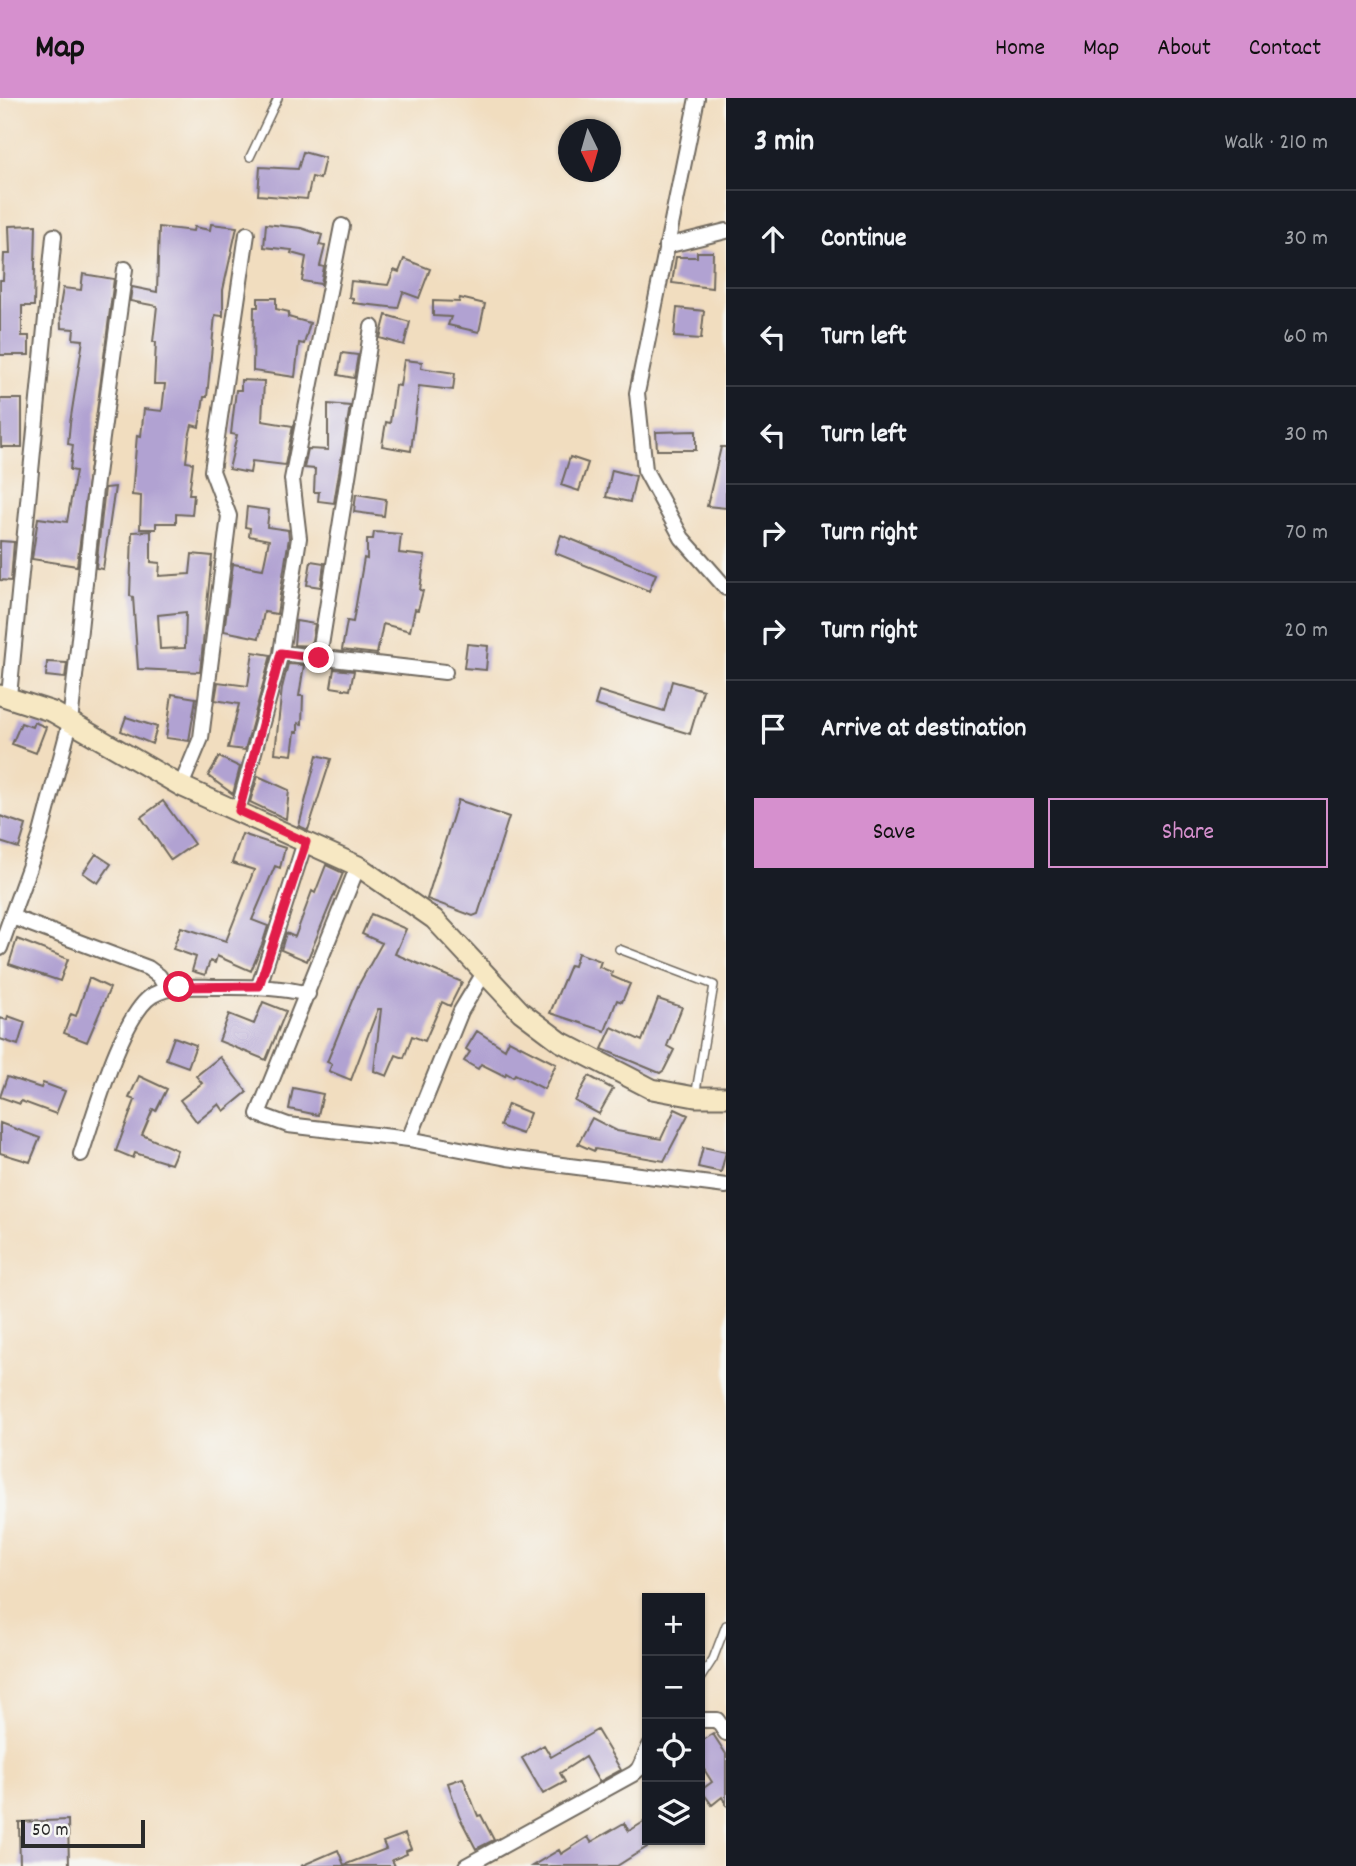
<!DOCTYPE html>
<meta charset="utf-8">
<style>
:root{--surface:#171b24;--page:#20242c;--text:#f1f3f6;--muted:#9ea1a6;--line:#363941;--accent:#d690ce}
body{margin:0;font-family:Dekko,sans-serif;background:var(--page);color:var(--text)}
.controls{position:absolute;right:21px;bottom:21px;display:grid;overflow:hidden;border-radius:0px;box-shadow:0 2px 5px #0004}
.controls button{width:63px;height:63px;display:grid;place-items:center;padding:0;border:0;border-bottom:2px solid var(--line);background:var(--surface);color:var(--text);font:35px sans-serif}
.compass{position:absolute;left:558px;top:21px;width:63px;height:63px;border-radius:50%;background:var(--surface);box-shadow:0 2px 5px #0004;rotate:175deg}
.scale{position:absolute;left:21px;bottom:18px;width:124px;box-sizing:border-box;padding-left:7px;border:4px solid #2b2b2b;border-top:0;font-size:19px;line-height:24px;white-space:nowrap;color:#2b2b2b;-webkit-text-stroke:5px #f6f6f2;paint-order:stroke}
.stop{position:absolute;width:21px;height:21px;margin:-16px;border:5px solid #e11d48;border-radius:50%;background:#fff}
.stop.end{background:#e11d48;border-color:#fff;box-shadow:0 2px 7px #0008}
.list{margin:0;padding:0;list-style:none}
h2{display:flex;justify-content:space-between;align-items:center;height:91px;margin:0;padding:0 28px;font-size:30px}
h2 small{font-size:23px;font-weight:400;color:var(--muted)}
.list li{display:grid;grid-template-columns:46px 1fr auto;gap:21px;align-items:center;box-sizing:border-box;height:98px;padding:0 28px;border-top:2px solid var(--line)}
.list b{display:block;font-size:26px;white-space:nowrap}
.list em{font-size:23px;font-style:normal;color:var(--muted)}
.actions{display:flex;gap:14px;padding:21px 28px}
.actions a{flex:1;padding:16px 0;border:2px solid var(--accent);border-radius:0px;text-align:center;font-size:24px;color:var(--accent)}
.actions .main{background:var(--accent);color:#111}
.icon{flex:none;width:38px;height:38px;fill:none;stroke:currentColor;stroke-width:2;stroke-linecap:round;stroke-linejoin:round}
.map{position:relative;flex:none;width:726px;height:1768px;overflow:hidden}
header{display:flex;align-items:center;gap:42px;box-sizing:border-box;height:98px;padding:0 35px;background:var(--accent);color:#111}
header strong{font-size:33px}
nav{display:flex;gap:38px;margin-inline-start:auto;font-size:24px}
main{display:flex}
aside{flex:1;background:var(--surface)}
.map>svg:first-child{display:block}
</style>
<header>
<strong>Map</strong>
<nav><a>Home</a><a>Map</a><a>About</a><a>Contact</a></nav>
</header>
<main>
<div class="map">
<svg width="726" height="1768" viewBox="0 0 726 1768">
<rect width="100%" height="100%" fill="#f6f6f2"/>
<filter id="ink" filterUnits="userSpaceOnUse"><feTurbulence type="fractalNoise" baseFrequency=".0143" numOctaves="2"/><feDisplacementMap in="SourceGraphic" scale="14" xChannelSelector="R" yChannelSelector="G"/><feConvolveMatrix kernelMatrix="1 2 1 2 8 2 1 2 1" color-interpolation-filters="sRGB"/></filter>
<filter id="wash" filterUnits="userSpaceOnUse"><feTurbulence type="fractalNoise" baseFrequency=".00686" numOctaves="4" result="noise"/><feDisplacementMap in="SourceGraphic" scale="28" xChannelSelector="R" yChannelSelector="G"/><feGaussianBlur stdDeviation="1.57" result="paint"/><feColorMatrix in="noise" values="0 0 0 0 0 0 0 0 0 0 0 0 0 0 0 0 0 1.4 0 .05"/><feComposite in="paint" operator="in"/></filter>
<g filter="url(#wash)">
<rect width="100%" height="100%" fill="#f1ddbf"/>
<g id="blocks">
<path fill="#b1a2d2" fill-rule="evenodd" d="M 303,54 L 325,60 L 320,81 L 312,79 L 307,101 L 258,97 L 260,69 L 298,71 Z
M 211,126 L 237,129 L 223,192 L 223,218 L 215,217 L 207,299 L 204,299 L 199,329 L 192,327 L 189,339 L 186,364 L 193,365 L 189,396 L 194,396 L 192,417 L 176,416 L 176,425 L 156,425 L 156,431 L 140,431 L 141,398 L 132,397 L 137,337 L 141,338 L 144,311 L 162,313 L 165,286 L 154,286 L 156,244 L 153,244 L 157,208 L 130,203 L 132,189 L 157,194 L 159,129 L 193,133 L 194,129 L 210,132 Z
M 266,126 L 301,130 L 322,137 L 319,147 L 325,148 L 320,168 L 324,169 L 321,186 L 302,183 L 306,159 L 291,155 L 292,152 L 264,149 Z
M 36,127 L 34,208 L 22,208 L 22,238 L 29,238 L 29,257 L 0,257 L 0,182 L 3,182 L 4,156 L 10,156 L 9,128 Z
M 697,154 L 713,154 L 712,190 L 672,185 L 676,159 L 697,159 Z
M 404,161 L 430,171 L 419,200 L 403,194 L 398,210 L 353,205 L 353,200 L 349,199 L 351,183 L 388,187 L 394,172 L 399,174 Z
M 83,176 L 114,181 L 77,468 L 32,461 L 38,420 L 67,424 L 76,373 L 70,372 L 73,347 L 68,346 L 70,325 L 83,242 L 73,241 L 74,231 L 61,230 L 60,208 L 63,190 L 81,192 Z
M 258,200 L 276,200 L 276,211 L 289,214 L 288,219 L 310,225 L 304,246 L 299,245 L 295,279 L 253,273 L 254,209 L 258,209 Z
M 460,200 L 485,206 L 479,234 L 448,227 L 451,219 L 433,218 L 433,203 L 459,204 Z
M 677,210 L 704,213 L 701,241 L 674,239 Z
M 386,217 L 410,224 L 404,247 L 380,240 Z
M 342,255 L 358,257 L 354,280 L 338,277 Z
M 404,262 L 422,264 L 421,270 L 455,275 L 453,292 L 419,288 L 411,353 L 382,348 L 386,324 L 390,325 L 395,287 L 400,288 Z
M 241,282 L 264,283 L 262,323 L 293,328 L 285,367 L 252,363 L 250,375 L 229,371 L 237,337 L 231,336 L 236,292 L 241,292 Z
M 0,301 L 22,301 L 22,349 L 1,349 Z
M 328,306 L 350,308 L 334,405 L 318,403 L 319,394 L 314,394 L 315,371 L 304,370 L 308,351 L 328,352 Z
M 696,333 L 696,352 L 657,352 L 656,334 Z
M 721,349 L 726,349 L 726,410 L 707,408 Z
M 570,359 L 588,365 L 579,393 L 561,387 Z
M 612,372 L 636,378 L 630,404 L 606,399 Z
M 115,389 L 103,471 L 96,470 L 105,390 Z
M 356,396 L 386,401 L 384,418 L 354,414 Z
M 247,409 L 269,412 L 267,429 L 288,432 L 289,440 L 277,516 L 264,514 L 259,540 L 224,533 L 233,466 L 263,471 L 269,442 L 249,438 L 250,430 L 245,429 Z
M 151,433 L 151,464 L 160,465 L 159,478 L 190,476 L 192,456 L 212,458 L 200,574 L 138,571 L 133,499 L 130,498 L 132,434 ZM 186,514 L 185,550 L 160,551 L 158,517 Z
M 374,434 L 401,436 L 399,455 L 425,458 L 420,492 L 423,493 L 418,512 L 415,511 L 410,533 L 383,526 L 377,556 L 342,552 L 347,523 L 353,524 L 364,460 L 367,461 L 367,441 L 373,441 Z
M 561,437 L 656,476 L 649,493 L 555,455 Z
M 0,443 L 14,444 L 11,483 L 0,482 Z
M 311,463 L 324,465 L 321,489 L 307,487 Z
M 296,523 L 315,526 L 311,548 L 294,547 Z
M 467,546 L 488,548 L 486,572 L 464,570 Z
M 253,554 L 271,557 L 245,652 L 228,650 L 239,606 L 215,602 L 218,584 L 248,588 Z
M 47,564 L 67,565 L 65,580 L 46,578 Z
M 288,566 L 304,567 L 299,598 L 303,598 L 302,626 L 298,625 L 298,634 L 295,634 L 292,657 L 275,655 L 282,590 Z
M 334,571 L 354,573 L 350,592 L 331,589 Z
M 672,583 L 703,592 L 690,636 L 595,607 L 599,593 L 664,613 Z
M 172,596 L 196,600 L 189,643 L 166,640 Z
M 126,619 L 157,629 L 152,646 L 121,633 Z
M 34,624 L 46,629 L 36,655 L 12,646 L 21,625 L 32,629 Z
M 317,657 L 331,661 L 308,732 L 299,728 Z
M 219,659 L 240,669 L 233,696 L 208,678 Z
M 258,678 L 289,692 L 286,721 L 250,704 Z
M 458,702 L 509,719 L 478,816 L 473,818 L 427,801 Z
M 163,703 L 194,746 L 171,762 L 141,719 Z
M 0,718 L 26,727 L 19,750 L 0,744 Z
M 242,736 L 285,750 L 280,770 L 275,768 L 252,822 L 268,828 L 263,844 L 251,873 L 217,858 L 215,865 L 210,863 L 205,877 L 192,873 L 196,859 L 173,851 L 181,829 L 226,843 L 254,772 L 232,765 Z
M 96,756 L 111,766 L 98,785 L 83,775 Z
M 326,767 L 343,775 L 307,863 L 281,852 L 286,835 L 295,839 L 312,793 L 315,795 Z
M 371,816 L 406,831 L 395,856 L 462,884 L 450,908 L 442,904 L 425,943 L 412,938 L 404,960 L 396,957 L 387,978 L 374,973 L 381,911 L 378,911 L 351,982 L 329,973 L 332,966 L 327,964 L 358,888 L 382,845 L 362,836 Z
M 17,841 L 68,861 L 60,883 L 9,866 Z
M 578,855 L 601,863 L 599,869 L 612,874 L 611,878 L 630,886 L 622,904 L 617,902 L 605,933 L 550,915 L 570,867 L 574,868 Z
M 89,880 L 110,890 L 87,944 L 64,935 L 71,916 L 76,918 Z
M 658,901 L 682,909 L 667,948 L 674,952 L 664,972 L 660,975 L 602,951 L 612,929 L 642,943 Z
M 263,904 L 286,913 L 266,962 L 219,943 L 229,916 L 254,926 Z
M 8,918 L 25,924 L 18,947 L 0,941 L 0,920 L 7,922 Z
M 477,933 L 505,951 L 509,942 L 556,966 L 544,991 L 515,976 L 513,979 L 506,975 L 505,978 L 481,966 L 478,971 L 464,963 L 470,954 L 466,951 Z
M 174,939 L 196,947 L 188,969 L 166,961 Z
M 220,959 L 247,994 L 224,1013 L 219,1006 L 197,1024 L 180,1002 L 202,985 L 196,978 Z
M 139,978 L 167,991 L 156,1013 L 153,1011 L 142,1037 L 177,1052 L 171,1066 L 135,1055 L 133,1060 L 116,1053 L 135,1002 L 129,1000 Z
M 589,978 L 613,991 L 599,1016 L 575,1003 Z
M 7,979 L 41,990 L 43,985 L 65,993 L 56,1016 L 21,1003 L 20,1006 L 0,999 Z
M 293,990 L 323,996 L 318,1017 L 289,1011 Z
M 508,1006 L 530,1015 L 522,1036 L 500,1028 Z
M 675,1011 L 688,1017 L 664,1063 L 595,1051 L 594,1053 L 578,1046 L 592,1020 L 617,1033 L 661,1041 Z
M 0,1025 L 40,1040 L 30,1064 L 0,1055 Z
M 703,1049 L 726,1054 L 721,1074 L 698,1069 Z
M 597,1632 L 621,1672 L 599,1684 L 585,1659 L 560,1675 L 565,1684 L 543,1696 L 522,1660 L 544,1647 L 551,1659 Z
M 713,1636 L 726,1656 L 726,1706 L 722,1699 L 712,1707 L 701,1692 L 712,1684 L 700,1665 L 700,1644 Z
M 463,1680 L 478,1718 L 481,1717 L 494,1742 L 476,1751 L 459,1718 L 448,1685 Z
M 68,1722 L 69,1768 L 20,1768 L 19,1724 Z
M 647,1722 L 647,1749 L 617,1768 L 532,1768 L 559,1752 L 561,1756 L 588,1739 L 591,1744 L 624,1725 L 629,1733 Z
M 405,1736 L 411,1751 L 406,1753 L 407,1756 L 392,1762 L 395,1768 L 301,1768 L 338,1752 L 344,1767 L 386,1751 L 383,1744 Z"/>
</g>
</g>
<g filter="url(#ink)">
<use href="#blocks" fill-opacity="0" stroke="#70695f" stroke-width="2"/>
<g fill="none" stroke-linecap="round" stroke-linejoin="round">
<g stroke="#70695f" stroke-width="10">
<path id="lane" d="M 250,59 L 278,0
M 619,851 L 714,887 L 695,999
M 700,1581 L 713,1561 L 726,1527
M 634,1672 L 647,1645"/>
</g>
<g stroke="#70695f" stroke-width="18">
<path id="street" d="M 697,0 L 637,295 L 645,372 L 682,440 L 726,490
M 666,148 L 726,133
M 281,555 L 445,574
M 319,560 L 372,229
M 9,598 L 54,138
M 181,688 L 201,640 L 229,418 L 212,373 L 247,136
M 238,713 L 281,555 L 299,440 L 292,381 L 342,128
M 358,768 L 258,1016 L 288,1027 L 409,1041 L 507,1060 L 726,1088
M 12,819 L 148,870 L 159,878 L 167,891
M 0,850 L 40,739 L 70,625 L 95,391 L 125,171
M 259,888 L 305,744
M 409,1041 L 461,913 L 484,875
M 81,1056 C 94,1019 122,915 153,897 C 173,886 196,889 217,889 C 248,889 277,888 308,896
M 700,1622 L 717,1622 L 726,1635
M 466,1768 L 633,1676 L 647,1664"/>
</g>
<g stroke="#70695f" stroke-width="23">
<path id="secondary" d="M 0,597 L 53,614 L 181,688 L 358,768 L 434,821 L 521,914 L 561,944 L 652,991 L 695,999 L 726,999"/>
</g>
<use href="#lane" stroke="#fff" stroke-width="7"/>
<use href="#street" stroke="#fff" stroke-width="14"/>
<use href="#secondary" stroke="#f7e8c3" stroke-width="19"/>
</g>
</g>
<g fill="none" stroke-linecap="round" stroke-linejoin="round" filter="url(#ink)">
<path stroke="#e11d48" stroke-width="9" d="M 179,889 L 259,888 L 306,744 L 239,713 L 281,555 L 319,560"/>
</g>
</svg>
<div class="controls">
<button>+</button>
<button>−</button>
<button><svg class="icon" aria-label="locate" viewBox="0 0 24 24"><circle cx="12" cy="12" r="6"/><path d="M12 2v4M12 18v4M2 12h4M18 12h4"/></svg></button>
<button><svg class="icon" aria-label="layers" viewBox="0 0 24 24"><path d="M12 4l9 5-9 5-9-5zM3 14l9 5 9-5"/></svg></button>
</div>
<svg class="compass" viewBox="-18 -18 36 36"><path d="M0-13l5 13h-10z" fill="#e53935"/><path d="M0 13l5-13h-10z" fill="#9ea1a6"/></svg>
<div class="scale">50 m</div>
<div class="stop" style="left:179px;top:889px"></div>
<div class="stop end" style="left:319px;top:560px"></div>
</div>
<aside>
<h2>3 min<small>Walk · 210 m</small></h2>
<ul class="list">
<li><svg class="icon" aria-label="ahead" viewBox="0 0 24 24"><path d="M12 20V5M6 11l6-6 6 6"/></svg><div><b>Continue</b></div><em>30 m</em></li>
<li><svg class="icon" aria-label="left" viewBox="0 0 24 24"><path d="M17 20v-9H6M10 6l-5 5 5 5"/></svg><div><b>Turn left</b></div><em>60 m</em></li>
<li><svg class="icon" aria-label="left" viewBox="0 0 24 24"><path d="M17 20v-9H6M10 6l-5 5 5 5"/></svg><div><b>Turn left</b></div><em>30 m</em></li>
<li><svg class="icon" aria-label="right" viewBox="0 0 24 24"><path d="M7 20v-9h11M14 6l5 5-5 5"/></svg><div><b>Turn right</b></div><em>70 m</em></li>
<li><svg class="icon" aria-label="right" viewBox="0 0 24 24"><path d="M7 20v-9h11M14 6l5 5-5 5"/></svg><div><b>Turn right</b></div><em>20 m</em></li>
<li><svg class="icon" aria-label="arrive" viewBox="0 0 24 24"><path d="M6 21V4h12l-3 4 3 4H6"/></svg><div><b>Arrive at destination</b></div></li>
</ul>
<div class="actions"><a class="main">Save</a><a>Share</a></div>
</aside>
</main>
